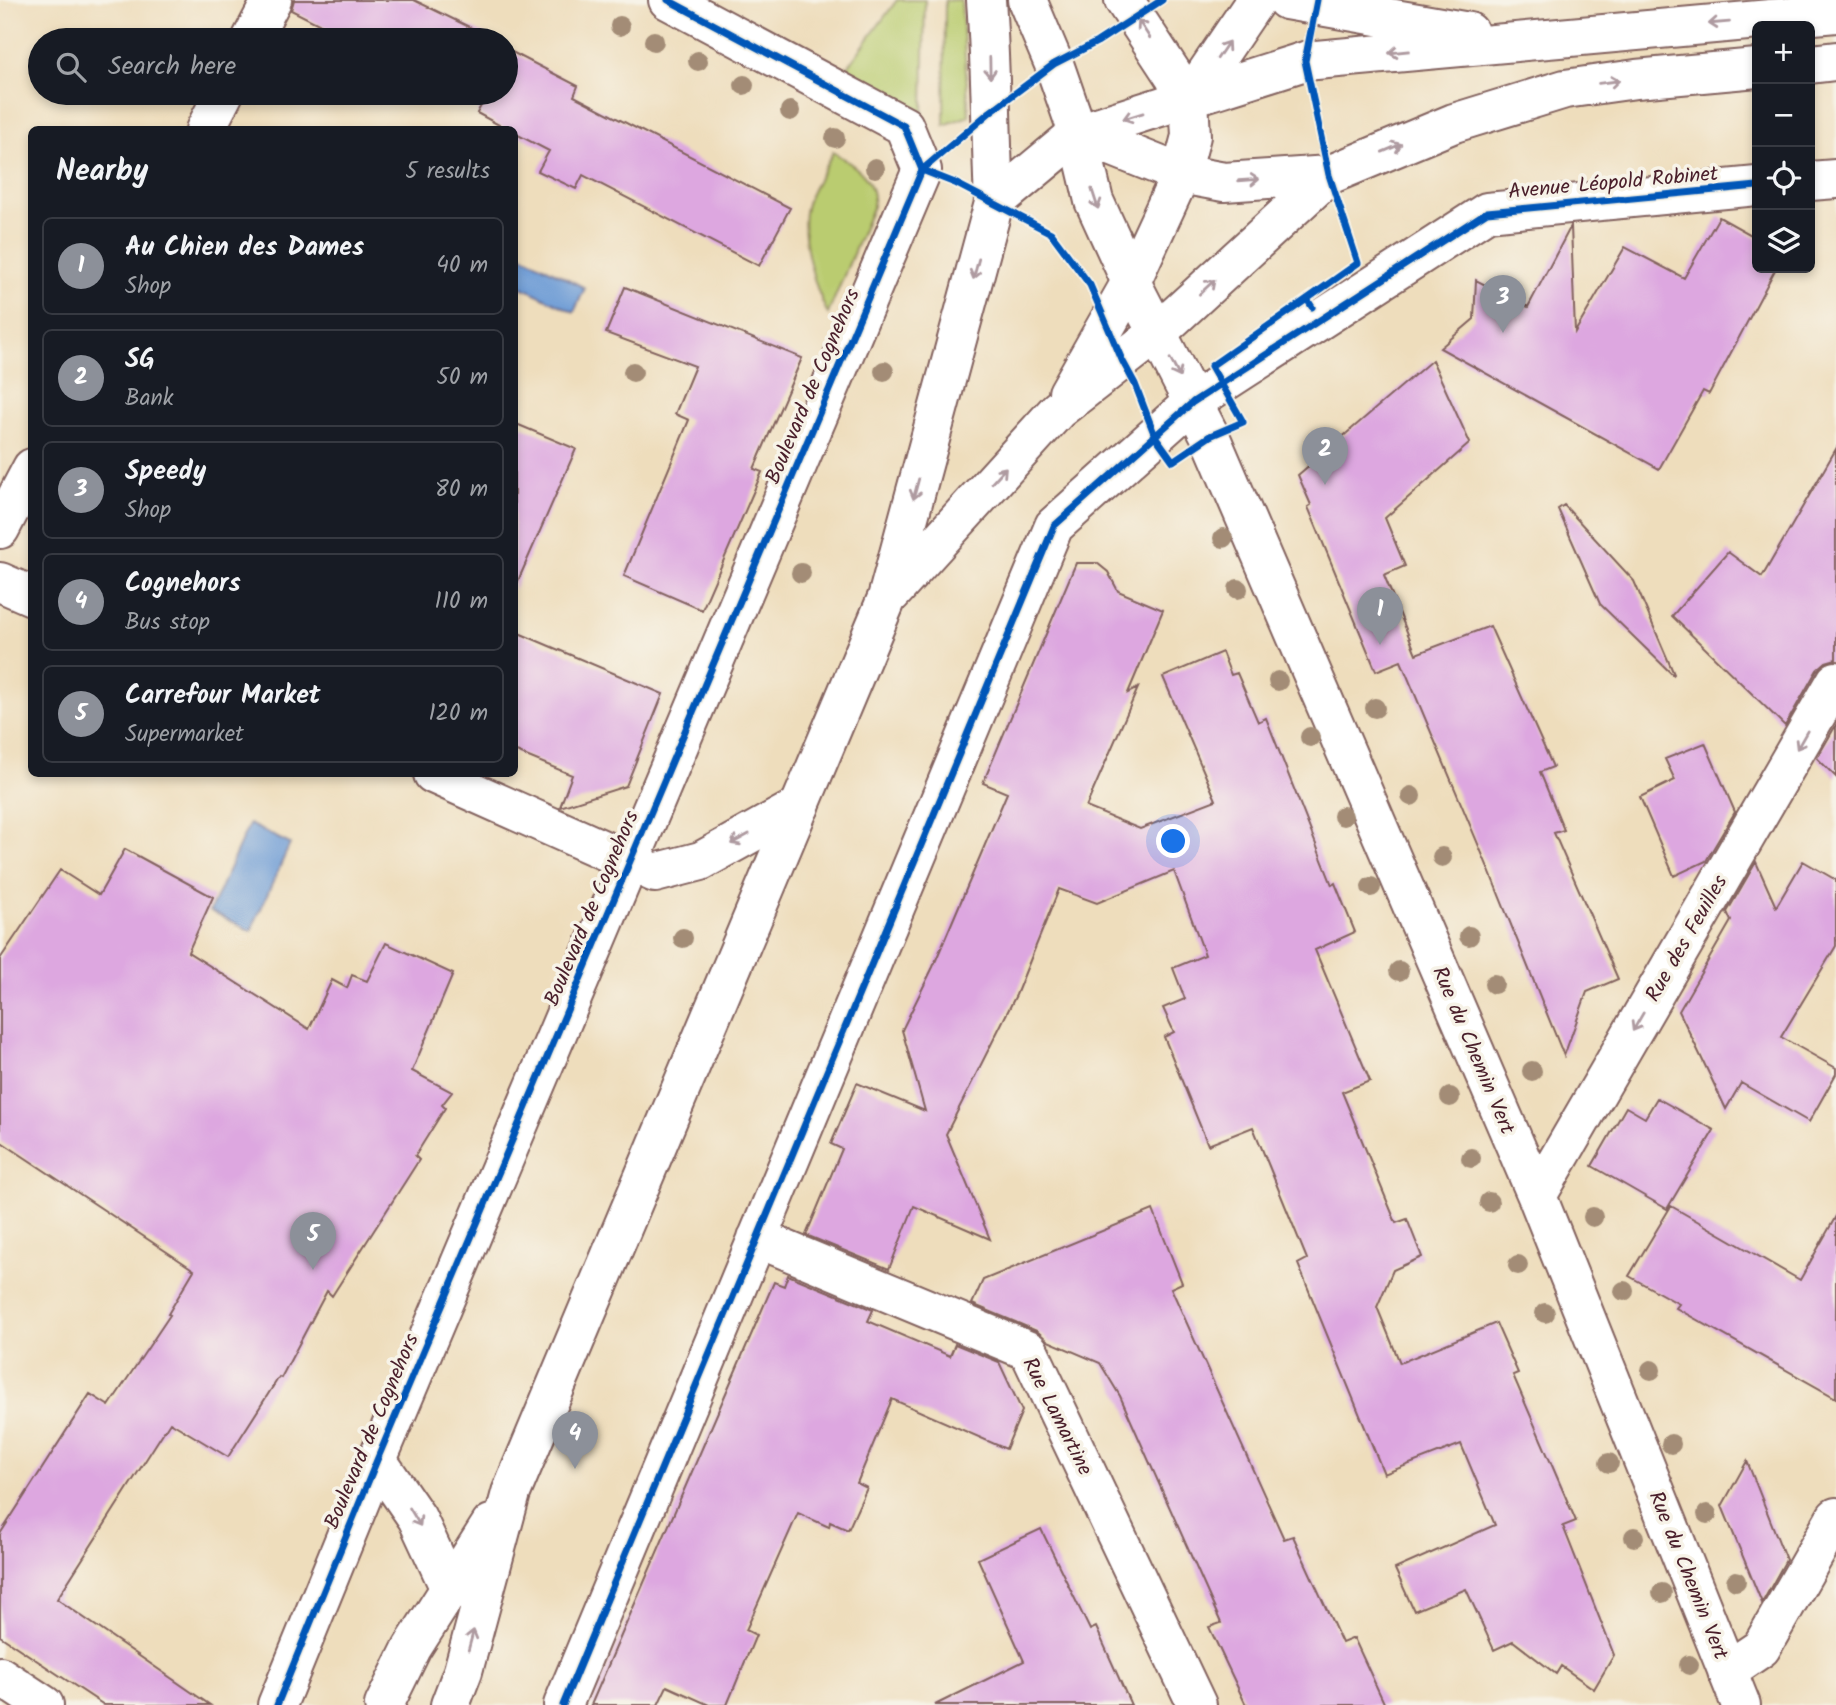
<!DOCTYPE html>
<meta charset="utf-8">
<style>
:root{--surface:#171b24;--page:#20242c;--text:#f1f3f6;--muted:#9ea1a6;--line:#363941;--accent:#8c9099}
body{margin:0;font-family:Kalam,sans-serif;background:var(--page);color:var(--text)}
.controls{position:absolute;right:21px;top:21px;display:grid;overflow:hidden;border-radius:10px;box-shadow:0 4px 10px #0003}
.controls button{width:63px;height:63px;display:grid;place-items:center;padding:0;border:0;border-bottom:2px solid var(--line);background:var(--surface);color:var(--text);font:35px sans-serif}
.you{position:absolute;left:1174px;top:842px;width:24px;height:24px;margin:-18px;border:5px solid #fff;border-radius:50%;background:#1a73e8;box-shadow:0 0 0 10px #1a73e833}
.badge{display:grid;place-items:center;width:46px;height:46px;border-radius:50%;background:var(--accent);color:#fff;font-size:23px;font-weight:700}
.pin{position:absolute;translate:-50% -58px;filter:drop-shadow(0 2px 4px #0008)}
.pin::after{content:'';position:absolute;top:37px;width:24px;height:21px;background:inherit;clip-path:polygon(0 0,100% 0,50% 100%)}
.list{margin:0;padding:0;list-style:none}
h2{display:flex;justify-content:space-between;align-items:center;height:91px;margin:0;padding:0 28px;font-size:30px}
h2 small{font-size:23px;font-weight:400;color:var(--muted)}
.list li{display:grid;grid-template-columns:46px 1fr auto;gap:21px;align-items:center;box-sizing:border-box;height:98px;margin:0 14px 14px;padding:0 14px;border:2px solid var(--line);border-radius:10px}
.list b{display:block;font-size:26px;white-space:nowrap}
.list p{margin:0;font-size:23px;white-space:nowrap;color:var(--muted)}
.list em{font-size:23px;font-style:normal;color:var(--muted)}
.icon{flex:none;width:38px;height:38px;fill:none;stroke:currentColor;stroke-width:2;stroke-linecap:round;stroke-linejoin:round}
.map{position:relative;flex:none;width:1836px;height:1705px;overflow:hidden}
.search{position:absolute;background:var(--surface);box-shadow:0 4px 10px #0003;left:28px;top:28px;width:490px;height:77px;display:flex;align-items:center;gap:18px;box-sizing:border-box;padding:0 24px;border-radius:38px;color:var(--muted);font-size:26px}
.panel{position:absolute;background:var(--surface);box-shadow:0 4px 10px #0003;left:28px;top:126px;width:490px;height:651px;border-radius:10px}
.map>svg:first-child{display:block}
</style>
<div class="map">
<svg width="1836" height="1705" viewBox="0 0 1836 1705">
<rect width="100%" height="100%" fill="#f7f3e8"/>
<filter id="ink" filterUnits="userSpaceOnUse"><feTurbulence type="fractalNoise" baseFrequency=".0143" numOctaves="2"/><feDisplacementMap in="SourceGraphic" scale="14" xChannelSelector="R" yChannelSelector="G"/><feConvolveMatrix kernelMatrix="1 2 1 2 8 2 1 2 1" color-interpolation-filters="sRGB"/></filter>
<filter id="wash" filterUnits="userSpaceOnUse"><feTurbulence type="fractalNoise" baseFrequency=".00686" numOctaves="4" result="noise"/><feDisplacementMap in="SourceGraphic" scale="28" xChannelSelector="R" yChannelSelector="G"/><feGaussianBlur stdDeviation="1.57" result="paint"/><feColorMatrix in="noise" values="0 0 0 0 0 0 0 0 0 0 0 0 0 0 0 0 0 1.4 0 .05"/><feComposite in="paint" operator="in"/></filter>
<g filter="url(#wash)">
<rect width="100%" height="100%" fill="#eeddbc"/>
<path fill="#bacc6f" stroke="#82764d" stroke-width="2" d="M 897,0 L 925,0 L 923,112 L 847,68 Z
M 945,0 L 961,0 L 969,116 L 944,125 Z
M 833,152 C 855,166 876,178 873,206 L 828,314 C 815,289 799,235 806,207 C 811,188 825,169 833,152 Z"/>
<path fill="#6d9bd5" stroke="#5c5d80" stroke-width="2" d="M 516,252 L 585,288 L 574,312 L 515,284 Z
M 249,824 L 290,844 L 251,931 L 210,911 Z"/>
<g id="blocks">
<path fill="#dda7e0" d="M 294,0 L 414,0 L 496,40 L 350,40 L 291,10 Z
M 510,51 L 578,86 L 574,96 L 790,208 L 759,266 L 583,175 L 576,189 L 538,171 L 549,151 L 514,133 L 514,130 L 508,130 L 477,113 L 488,93 L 506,93 L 506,59 Z
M 1719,217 L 1757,238 L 1757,268 L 1776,268 L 1709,394 L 1703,391 L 1659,469 L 1440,348 L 1474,319 L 1476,280 L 1528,307 L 1571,226 L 1575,332 L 1625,247 L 1684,278 Z
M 625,287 L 802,358 L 754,469 L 762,472 L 702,610 L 624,576 L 689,420 L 675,414 L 695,366 L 606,333 Z
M 1432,360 L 1470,443 L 1385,518 L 1405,566 L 1384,575 L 1416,654 L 1490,626 L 1553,767 L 1540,772 L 1564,830 L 1554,833 L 1618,979 L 1587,992 L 1564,1056 L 1486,863 L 1401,661 L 1376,671 L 1308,507 L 1311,505 L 1298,475 Z
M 514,423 L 576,449 L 514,590 Z
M 1836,449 L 1836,659 L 1826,662 L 1817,670 L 1785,726 L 1672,616 L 1728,552 L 1762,577 Z
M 1564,505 L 1634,581 L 1674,674 L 1673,675 L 1600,604 L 1558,509 Z
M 1076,563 L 1097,563 L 1108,572 L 1118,591 L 1163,610 L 1128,693 L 1138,688 L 1086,807 L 1140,829 L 1216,800 L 1163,677 L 1222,652 L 1231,675 L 1237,673 L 1258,722 L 1266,718 L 1332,885 L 1335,883 L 1355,932 L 1315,950 L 1370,1081 L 1342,1092 L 1396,1223 L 1407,1219 L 1422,1257 L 1393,1270 L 1377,1307 L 1400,1363 L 1496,1323 L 1518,1373 L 1513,1375 L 1576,1521 L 1563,1526 L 1614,1655 L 1594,1689 L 1561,1666 L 1556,1674 L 1513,1641 L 1494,1650 L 1466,1589 L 1414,1611 L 1395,1569 L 1495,1525 L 1461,1444 L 1384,1474 L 1298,1264 L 1307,1259 L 1253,1127 L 1208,1145 L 1164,1037 L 1174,1032 L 1163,1008 L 1185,999 L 1173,968 L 1205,955 L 1174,871 L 1097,903 L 1059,889 L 1016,995 L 946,1134 L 990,1239 L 914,1206 L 889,1269 L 806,1235 L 842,1149 L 831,1144 L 857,1083 L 925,1111 L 902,1030 L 933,967 L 1007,793 L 983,783 Z
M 514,631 L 663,694 L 626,786 L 560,807 L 572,775 L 514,751 Z
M 1836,725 L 1836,777 L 1817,758 Z
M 1705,743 L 1735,812 L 1706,861 L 1674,876 L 1640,797 L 1675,780 L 1665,759 Z
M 125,849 L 213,897 L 188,952 L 309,1029 L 332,980 L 347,988 L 352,975 L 367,981 L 386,943 L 453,974 L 412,1071 L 452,1092 L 442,1105 L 445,1108 L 415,1156 L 419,1160 L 332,1296 L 327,1291 L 281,1378 L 279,1377 L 228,1457 L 170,1422 L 57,1599 L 210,1705 L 104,1705 L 0,1636 L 0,1534 L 90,1394 L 109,1406 L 170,1315 L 168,1314 L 194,1270 L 0,1141 L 0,959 L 60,870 L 99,895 Z
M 1803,861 L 1836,880 L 1836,946 L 1781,1037 L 1836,1068 L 1836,1074 L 1809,1122 L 1741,1083 L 1726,1109 L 1679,1011 L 1731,921 L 1727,912 L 1756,862 L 1776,907 Z
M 1657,1098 L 1714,1130 L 1667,1209 L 1592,1166 L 1626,1107 L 1645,1118 Z
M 1671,1206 L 1800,1280 L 1836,1216 L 1836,1398 L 1676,1308 L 1679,1304 L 1629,1276 Z
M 1153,1210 L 1182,1283 L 1171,1288 L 1284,1539 L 1293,1536 L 1342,1643 L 1354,1638 L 1385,1705 L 1246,1705 L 1209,1627 L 1221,1623 L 1120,1396 L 1100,1363 L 1048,1341 L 1037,1331 L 972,1304 L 983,1280 Z
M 788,1275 L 873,1310 L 868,1321 L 950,1356 L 955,1344 L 999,1362 L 1022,1411 L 1006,1449 L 892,1399 L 857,1483 L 867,1488 L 848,1530 L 830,1522 L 829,1527 L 798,1513 L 746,1630 L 756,1635 L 727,1705 L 709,1705 L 667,1686 L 658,1705 L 591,1705 L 774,1282 L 784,1286 Z
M 1747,1461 L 1786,1560 L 1762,1603 L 1722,1506 Z
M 1041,1529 L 1090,1630 L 1096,1627 L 1131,1705 L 935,1705 L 1024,1661 L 978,1559 Z"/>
</g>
</g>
<g filter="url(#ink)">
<use href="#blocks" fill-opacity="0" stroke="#83625e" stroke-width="2"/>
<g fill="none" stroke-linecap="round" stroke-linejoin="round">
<g stroke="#83625e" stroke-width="42">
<path id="street" d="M 251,40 L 272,0
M 1189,99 L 1256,0
M 205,130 L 224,93
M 1078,133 L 1094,201 L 1131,282 L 1210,436 L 1537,1196 L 1741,1705
M 1810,181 L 1836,179
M 0,529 L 32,468
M 0,582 L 32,596
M 433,774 L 655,873 L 701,861 L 800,806
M 1537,1196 L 1836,681
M 757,1238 L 1029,1351 L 1197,1705
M 377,1460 L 417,1518 L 450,1589
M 1727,1671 L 1761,1648 L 1836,1517
M 277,1705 L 377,1460 L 922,170 L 904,126 L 668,0
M 563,1705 L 1054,526 L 1193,402 L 1487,212 L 1757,186"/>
</g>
<g stroke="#83625e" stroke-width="42">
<path id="secondary" d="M 0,1676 L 44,1705"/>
</g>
<g stroke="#83625e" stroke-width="42">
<path id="primary" d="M 986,0 C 991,68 991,136 994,203
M 1027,0 L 1054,64 L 1078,133
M 1286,0 L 1469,32
M 1810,64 L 1836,61
M 1078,133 L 1181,174 L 1224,182 L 1329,175 L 1454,123 L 1565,89 L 1636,79 L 1757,68
M 1068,393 L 1131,282 L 1181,174 L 1191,136 L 1189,99 L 1124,0
M 891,594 L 1058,410 L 1157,333 L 1329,175
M 384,1705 L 412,1648 L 491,1524
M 450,1705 L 463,1671 L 511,1493 L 887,598 L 994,203 L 1078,133 L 1305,61 L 1836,13"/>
</g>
<use href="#street" stroke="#fff" stroke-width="38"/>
<use href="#secondary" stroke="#fff" stroke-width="38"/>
<use href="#primary" stroke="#fff" stroke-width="38"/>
<g stroke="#f7f3e8" stroke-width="11">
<path id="cycleway" d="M 922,170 L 955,183 L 1051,233 L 1090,285 L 1122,360 L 1135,384 L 1155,436 L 1173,461 L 1210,436 L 1243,422 L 1211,366 L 1307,299
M 922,170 L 990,112 L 1054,64 L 1097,42 L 1162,0
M 1312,307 L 1307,299 L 1358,263 L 1329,175 L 1305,61 L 1317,0
M 277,1705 L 377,1460 L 922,170 L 904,126 L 668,0
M 563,1705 L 1054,526 L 1193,402 L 1487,212 L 1757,186"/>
</g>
<use href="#cycleway" stroke="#0057b8" stroke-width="7"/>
</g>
<g fill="#a38c76">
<circle cx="620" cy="26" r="10"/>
<circle cx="654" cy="41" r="10"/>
<circle cx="698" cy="61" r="10"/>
<circle cx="744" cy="85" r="10"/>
<circle cx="790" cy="111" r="10"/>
<circle cx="835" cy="138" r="10"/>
<circle cx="875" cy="168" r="10"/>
<circle cx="884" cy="371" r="10"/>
<circle cx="633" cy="372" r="10"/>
<circle cx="1223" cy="538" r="10"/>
<circle cx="801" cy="573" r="10"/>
<circle cx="1238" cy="589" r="10"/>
<circle cx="1278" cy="681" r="10"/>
<circle cx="1375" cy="708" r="10"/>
<circle cx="1310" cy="737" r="10"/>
<circle cx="1411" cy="796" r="10"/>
<circle cx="1343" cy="816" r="10"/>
<circle cx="1442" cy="857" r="10"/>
<circle cx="1371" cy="887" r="10"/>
<circle cx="1469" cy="936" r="10"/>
<circle cx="683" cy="938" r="10"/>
<circle cx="1399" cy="971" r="10"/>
<circle cx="1494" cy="984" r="10"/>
<circle cx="1532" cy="1071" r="10"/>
<circle cx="1450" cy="1097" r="10"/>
<circle cx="1471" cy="1158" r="10"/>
<circle cx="1489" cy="1202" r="10"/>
<circle cx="1593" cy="1217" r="10"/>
<circle cx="1518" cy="1265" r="10"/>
<circle cx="1624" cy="1291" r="10"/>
<circle cx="1545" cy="1313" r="10"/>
<circle cx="1651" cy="1370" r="10"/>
<circle cx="1671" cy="1444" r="10"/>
<circle cx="1609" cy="1463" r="10"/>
<circle cx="1707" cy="1514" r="10"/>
<circle cx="1634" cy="1537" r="10"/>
<circle cx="1736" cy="1581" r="10"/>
<circle cx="1662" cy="1593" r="10"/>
<circle cx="1689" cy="1665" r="10"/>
</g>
<defs><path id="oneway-shaft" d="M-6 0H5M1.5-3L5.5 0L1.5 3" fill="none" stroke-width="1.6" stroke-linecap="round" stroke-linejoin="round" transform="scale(1.75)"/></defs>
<g stroke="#ae9aa0">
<use href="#oneway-shaft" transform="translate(1719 23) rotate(175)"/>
<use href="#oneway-shaft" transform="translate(1144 29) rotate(-123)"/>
<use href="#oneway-shaft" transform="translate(1223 50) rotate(-56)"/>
<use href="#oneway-shaft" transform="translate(1399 52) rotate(174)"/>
<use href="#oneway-shaft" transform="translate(990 68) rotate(89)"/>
<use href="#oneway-shaft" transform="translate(1609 82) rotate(-7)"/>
<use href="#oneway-shaft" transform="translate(1133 116) rotate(163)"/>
<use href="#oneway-shaft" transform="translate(1392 148) rotate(-23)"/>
<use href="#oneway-shaft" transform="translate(1249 180) rotate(-4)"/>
<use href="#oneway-shaft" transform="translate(1095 199) rotate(72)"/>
<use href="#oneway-shaft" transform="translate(976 269) rotate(105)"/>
<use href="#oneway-shaft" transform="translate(1207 287) rotate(-43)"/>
<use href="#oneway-shaft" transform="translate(1175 368) rotate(62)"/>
<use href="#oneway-shaft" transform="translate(999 475) rotate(-48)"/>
<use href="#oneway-shaft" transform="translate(916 489) rotate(105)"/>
<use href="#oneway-shaft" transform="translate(1802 740) rotate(120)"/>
<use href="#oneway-shaft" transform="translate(740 839) rotate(151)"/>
<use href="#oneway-shaft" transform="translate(1638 1022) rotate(120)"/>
<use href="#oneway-shaft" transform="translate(415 1517) rotate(59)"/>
<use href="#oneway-shaft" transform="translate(471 1640) rotate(-75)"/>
</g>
</g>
<g text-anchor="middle" stroke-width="7" stroke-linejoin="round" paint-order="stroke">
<g font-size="21" fill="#4a1f2b" stroke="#f7f3e8">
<text transform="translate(1613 182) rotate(-5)" y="7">Avenue Léopold Robinet</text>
<text transform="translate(812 386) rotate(-67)" y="7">Boulevard de Cognehors</text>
<text transform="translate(591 908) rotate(-67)" y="7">Boulevard de Cognehors</text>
<text transform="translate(1686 938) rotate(-60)" y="7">Rue des Feuilles</text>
<text transform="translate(1474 1050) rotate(67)" y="7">Rue du Chemin Vert</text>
<text transform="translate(1058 1416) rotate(63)" y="7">Rue Lamartine</text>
<text transform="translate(371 1431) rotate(-67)" y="7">Boulevard de Cognehors</text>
<text transform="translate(1689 1575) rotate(68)" y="7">Rue du Chemin Vert</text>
</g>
</g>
</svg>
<div class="controls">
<button>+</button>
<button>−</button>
<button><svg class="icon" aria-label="locate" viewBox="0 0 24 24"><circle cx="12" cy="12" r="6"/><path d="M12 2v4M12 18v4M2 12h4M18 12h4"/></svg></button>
<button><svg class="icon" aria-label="layers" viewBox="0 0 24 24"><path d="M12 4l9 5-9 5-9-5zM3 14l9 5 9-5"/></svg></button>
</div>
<div class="you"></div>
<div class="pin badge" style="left:1380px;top:645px">1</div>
<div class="pin badge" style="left:1325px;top:485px">2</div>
<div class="pin badge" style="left:1503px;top:333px">3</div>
<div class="pin badge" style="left:575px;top:1469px">4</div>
<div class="pin badge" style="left:313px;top:1270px">5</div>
<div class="search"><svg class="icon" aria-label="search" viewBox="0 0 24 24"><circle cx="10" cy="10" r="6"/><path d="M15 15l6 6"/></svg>Search here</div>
<section class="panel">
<h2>Nearby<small>5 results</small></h2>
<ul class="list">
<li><span class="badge">1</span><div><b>Au Chien des Dames</b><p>Shop</p></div><em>40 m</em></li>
<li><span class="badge">2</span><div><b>SG</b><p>Bank</p></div><em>50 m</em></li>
<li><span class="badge">3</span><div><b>Speedy</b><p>Shop</p></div><em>80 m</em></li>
<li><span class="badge">4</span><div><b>Cognehors</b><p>Bus stop</p></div><em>110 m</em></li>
<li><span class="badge">5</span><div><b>Carrefour Market</b><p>Supermarket</p></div><em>120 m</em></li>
</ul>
</section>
</div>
